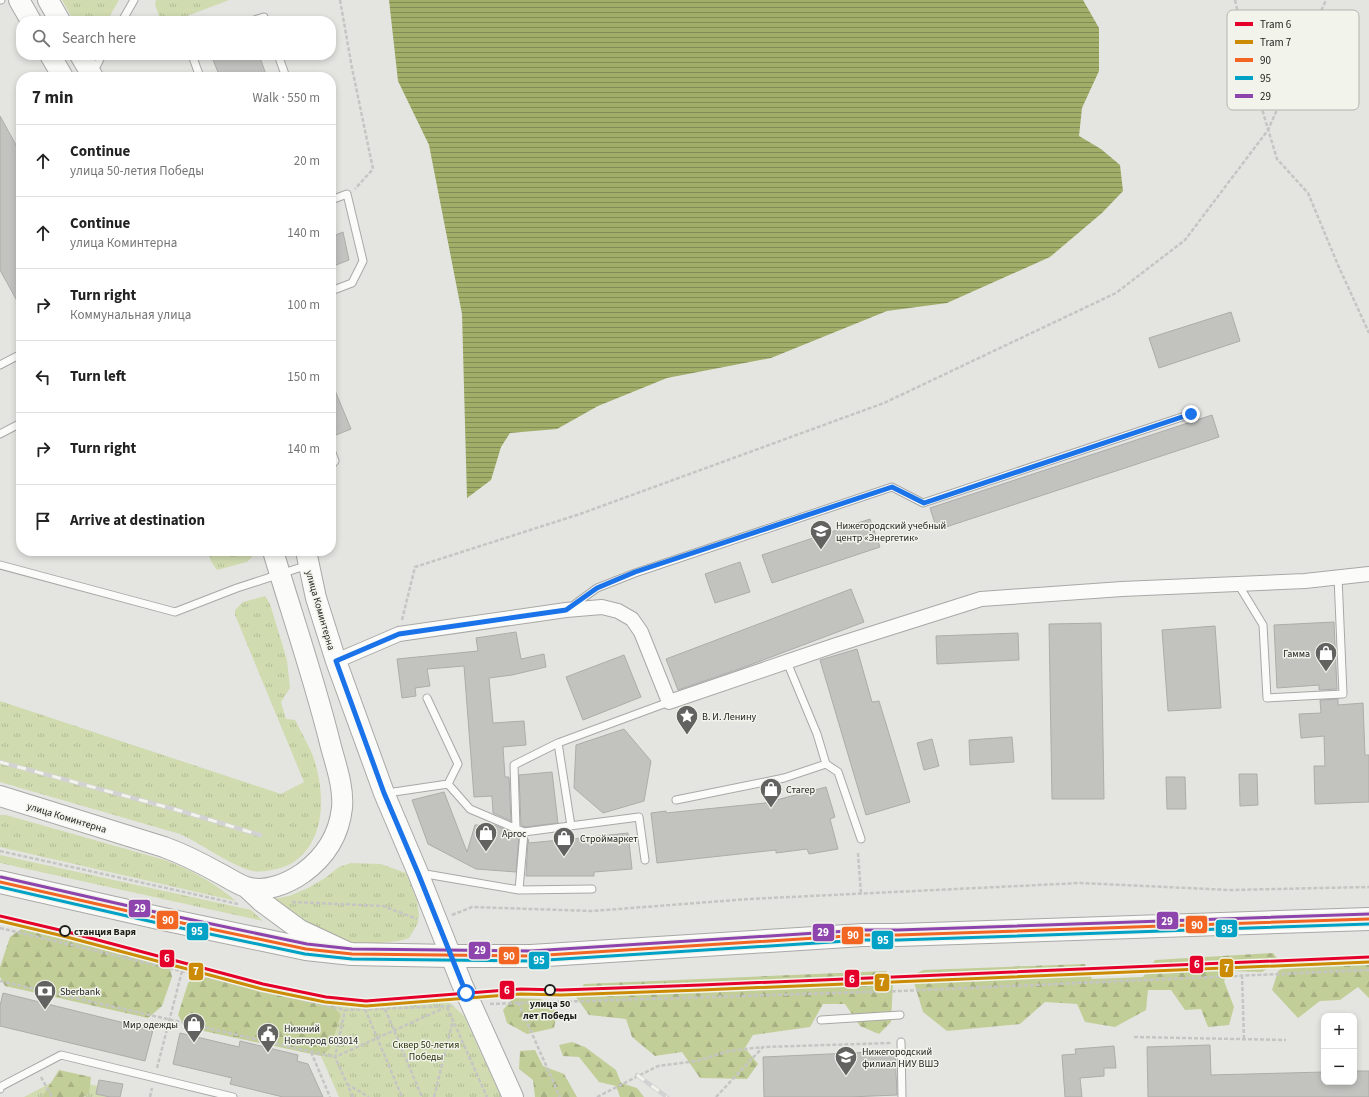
<!DOCTYPE html>
<meta charset="utf-8">
<style>
:root{--surface:#fff;--page:#f2f2f2;--text:#222;--muted:#767676;--line:#e0e0e0}
body{margin:0;font-family:"Source Sans 3",sans-serif;background:var(--page);color:var(--text)}
.controls{position:absolute;right:12px;bottom:12px;display:grid;overflow:hidden;border-radius:8px;box-shadow:0 2px 6px #0003}
.controls button{width:36px;height:36px;display:grid;place-items:center;padding:0;border:0;border-bottom:1px solid var(--line);background:var(--surface);color:var(--text);font:20px sans-serif}
.stop{position:absolute;width:12px;height:12px;margin:-9px;border:3px solid #1a73e8;border-radius:50%;background:#fff}
.stop.end{background:#1a73e8;border-color:#fff;box-shadow:0 1px 4px #0008}
.list{margin:0;padding:0;list-style:none}
h2{display:flex;justify-content:space-between;align-items:center;height:52px;margin:0;padding:0 16px;font-size:17px}
h2 small{font-size:13px;font-weight:400;color:var(--muted)}
.list li{display:grid;grid-template-columns:26px 1fr auto;gap:12px;align-items:center;box-sizing:border-box;height:72px;padding:0 16px;border-top:1px solid var(--line)}
.list b{display:block;font-size:15px;white-space:nowrap}
.list p{margin:0;font-size:13px;white-space:nowrap;color:var(--muted)}
.list em{font-size:13px;font-style:normal;color:var(--muted)}
.icon{flex:none;width:22px;height:22px;fill:none;stroke:currentColor;stroke-width:2;stroke-linecap:round;stroke-linejoin:round}
.map{position:relative;flex:none;width:1369px;height:1097px;overflow:hidden}
.search{position:absolute;background:var(--surface);box-shadow:0 2px 6px #0003;left:16px;top:16px;width:320px;height:44px;display:flex;align-items:center;gap:10px;box-sizing:border-box;padding:0 14px;border-radius:16px;color:var(--muted);font-size:15px}
.panel{position:absolute;background:var(--surface);box-shadow:0 2px 6px #0003;left:16px;top:72px;width:320px;height:484px;border-radius:16px}
.map>svg:first-child{display:block}
</style>
<div class="map">
<svg width="1369" height="1097" viewBox="0 0 1369 1097">
<defs>
<pattern id="grass-tufts" width="24" height="20" patternUnits="userSpaceOnUse"><rect width="24" height="20" fill="#d0dbb0"/><path d="M3 7l-1-3M5 7V3M7 7l1-3M15 17l-1-3M17 17v-4M19 17l1-3" fill="none" stroke="#b2bc97"/></pattern>
<pattern id="forest-firs" width="22" height="20" patternUnits="userSpaceOnUse"><rect width="22" height="20" fill="#c2ce98"/><path d="M5 1l3.5 6h-7zM16 11l3.5 6h-7z" fill="#a6b082"/></pattern>
<pattern id="water-rules" width="6" height="5" patternUnits="userSpaceOnUse"><rect width="6" height="5" fill="#a1ae6a"/><path d="M0 2.5h6" fill="none" stroke="#828d56"/></pattern>
</defs>
<rect width="100%" height="100%" fill="#e4e5e1"/>
<path fill="url(#grass-tufts)" d="M 62,0 L 119,0 L 107,21 L 74,21 Z
M 156,0 L 229,0 L 174,21 L 161,21 L 155,5 Z
M 207,551 L 255,551 L 254,555 L 247,562 L 217,570 L 212,563 Z
M 265,596 L 270,604 L 287,660 L 290,688 L 281,702 L 286,719 L 295,720 C 301,732 308,744 313,756 C 325,791 327,839 294,862 C 285,868 264,873 253,871 C 229,865 204,845 180,834 L 0,782 L 0,701 L 281,794 L 304,782 L 235,615 L 235,610 L 243,602 Z
M 0,815 L 6,815 L 165,860 C 191,870 215,883 236,901 L 0,847 Z
M 0,855 L 251,910 L 263,921 L 0,863 Z
M 351,863 L 381,864 L 406,873 L 417,901 L 419,914 L 418,923 L 409,938 L 399,941 L 369,944 L 337,944 L 316,937 L 274,899 L 289,896 L 308,888 L 325,878 L 339,867 Z
M 447,1000 L 464,1016 L 501,1097 L 339,1097 L 321,1056 L 330,1049 L 341,1015 L 333,1005 Z
M 60,1078 L 98,1086 L 96,1094 L 110,1097 L 24,1097 Z"/>
<path fill="url(#forest-firs)" d="M 21,929 L 169,964 L 172,977 L 162,1006 L 148,1018 L 5,986 L 0,977 L 0,967 L 10,937 Z
M 1273,953 L 1279,961 L 1262,972 L 1230,971 L 1224,981 L 1234,1007 L 1229,1025 L 1208,1027 L 1201,1009 L 1185,1010 L 1171,990 L 1148,990 L 1146,1010 L 1115,1027 L 1085,1022 L 1077,1004 L 1045,1002 L 1020,1024 L 947,1031 L 923,1012 L 912,976 L 923,970 L 1085,964 L 1092,979 L 1143,977 L 1155,960 Z
M 1369,956 L 1369,998 L 1358,987 L 1340,1000 L 1320,1001 L 1298,1018 L 1272,990 L 1278,971 L 1304,957 Z
M 201,971 L 333,1005 L 341,1015 L 330,1049 L 321,1056 L 185,1027 L 178,1015 L 188,983 Z
M 886,971 L 893,982 L 891,1022 L 879,1034 L 860,1026 L 845,1004 L 823,1004 L 810,1027 L 753,1035 L 745,1048 L 758,1064 L 747,1079 L 700,1078 L 682,1052 L 655,1056 L 632,1037 L 626,1019 L 589,1015 L 576,997 L 584,984 Z
M 513,998 L 541,999 L 557,1012 L 554,1028 L 527,1034 L 507,1023 L 503,1010 Z
M 572,1042 L 585,1047 L 616,1070 L 621,1083 L 637,1088 L 644,1097 L 620,1097 L 616,1086 L 599,1082 L 579,1057 L 563,1056 L 559,1045 Z
M 535,1050 L 543,1066 L 564,1074 L 577,1097 L 535,1097 L 533,1080 L 519,1069 L 520,1051 Z
M 59,1070 L 91,1077 L 89,1093 L 83,1097 L 42,1097 Z"/>
<path fill="url(#water-rules)" d="M 389,0 L 1083,0 L 1099,28 L 1099,71 L 1082,108 L 1079,136 L 1101,149 L 1120,165 L 1123,191 L 1102,213 L 1050,257 L 947,303 L 887,311 L 771,358 L 667,378 L 598,406 L 557,429 L 510,433 L 501,447 L 491,480 L 467,498 L 462,314 L 429,145 L 398,81 Z"/>
<path fill="#c2c2bf" stroke="#acada9" d="M 211,55 L 259,55 L 267,77 L 220,77 Z
M 0,116 L 21,154 L 21,308 L 0,270 Z
M 343,232 L 349,260 L 331,267 L 331,237 Z
M 1231,312 L 1240,341 L 1159,368 L 1149,338 Z
M 331,381 L 351,429 L 331,437 Z
M 1212,415 L 1219,437 L 937,530 L 930,508 Z
M 870,519 L 880,547 L 772,583 L 762,555 Z
M 740,562 L 750,592 L 715,603 L 705,574 Z
M 851,589 L 864,622 L 742,668 L 678,690 L 666,659 Z
M 1334,622 L 1337,689 L 1319,690 L 1319,685 L 1277,688 L 1274,625 Z
M 1101,623 L 1104,799 L 1052,799 L 1049,624 Z
M 1215,626 L 1221,708 L 1168,711 L 1162,630 Z
M 516,632 L 521,659 L 544,654 L 546,667 L 512,675 L 489,678 L 493,723 L 524,721 L 526,745 L 503,747 L 505,777 L 509,777 L 511,821 L 493,813 L 492,796 L 474,797 L 464,666 L 427,669 L 430,686 L 415,688 L 416,696 L 402,698 L 397,659 L 478,651 L 476,638 Z
M 1018,633 L 1019,660 L 937,664 L 936,636 Z
M 857,649 L 872,702 L 879,701 L 910,802 L 866,815 L 820,660 Z
M 624,655 L 641,697 L 583,720 L 566,677 Z
M 1338,699 L 1338,705 L 1363,703 L 1365,755 L 1369,755 L 1369,802 L 1315,804 L 1314,766 L 1325,766 L 1324,736 L 1301,738 L 1299,714 L 1321,713 L 1320,700 Z
M 624,729 L 651,761 L 644,801 L 603,813 L 574,788 L 576,745 Z
M 1012,737 L 1014,762 L 970,765 L 969,740 Z
M 932,739 L 939,766 L 924,770 L 917,743 Z
M 552,772 L 558,823 L 525,827 L 521,825 L 519,775 Z
M 1239,774 L 1257,774 L 1258,805 L 1240,806 Z
M 1166,777 L 1185,777 L 1186,809 L 1167,809 Z
M 826,787 L 835,817 L 830,819 L 838,849 L 809,854 L 807,849 L 776,853 L 776,850 L 657,863 L 651,813 L 666,811 L 666,813 L 765,803 Z
M 444,792 L 467,852 L 475,825 L 494,825 L 519,835 L 516,872 L 476,869 L 428,844 L 412,800 Z
M 628,833 L 632,869 L 594,872 L 594,876 L 526,876 L 528,839 L 529,843 L 560,840 L 561,850 L 571,850 L 572,839 Z
M 3,993 L 153,1030 L 145,1061 L 0,1026 L 0,1006 Z
M 180,1033 L 239,1047 L 240,1041 L 298,1055 L 297,1061 L 308,1064 L 323,1097 L 283,1097 L 230,1084 L 232,1078 L 173,1064 Z
M 1210,1045 L 1211,1075 L 1324,1072 L 1324,1082 L 1354,1082 L 1354,1071 L 1369,1071 L 1369,1097 L 1148,1097 L 1147,1047 Z
M 1114,1046 L 1116,1068 L 1104,1068 L 1104,1076 L 1080,1078 L 1082,1097 L 1065,1097 L 1062,1055 L 1076,1054 L 1075,1049 Z
M 895,1051 L 897,1095 L 849,1097 L 764,1097 L 763,1057 Z
M 99,1080 L 123,1084 L 120,1097 L 110,1097 L 96,1094 Z"/>
<g fill="none" stroke-linecap="round" stroke-linejoin="round">
<g stroke="#a8a9a6" stroke-width="9">
<path id="lane" d="M 0,0 L 1,0
M 122,21 L 134,0
M 251,21 L 264,17 L 265,21
M 192,55 L 200,77
M 278,55 L 286,77
M 94,71 L 102,55
M 331,200 L 347,194 L 363,261 L 352,283 L 331,291
M 0,365 L 21,354
M 0,434 L 21,423
M 331,450 L 335,461 L 331,466
M 0,565 L 175,612 L 237,588 L 308,565
M 1238,584 L 1263,625 L 1267,698 L 1343,694 L 1338,577
M 571,607 L 597,588 L 635,573 L 892,487 L 923,503 L 1191,414
M 427,698 L 458,764 L 448,784
M 558,743 L 571,826
M 826,764 L 838,772 L 861,839
M 387,793 L 448,784 L 470,809 L 524,832 L 639,817 L 645,860
M 676,800 L 784,778 L 826,764 L 817,734 L 787,662
M 516,828 L 514,765 L 558,743 L 669,702
M 420,873 L 519,890 L 592,889
M 519,890 L 524,832
M 821,1020 L 900,1015
M 901,1042 L 902,1097
M 0,1089 L 0,1087 L 61,1055 L 233,1097"/>
</g>
<g stroke="#a8a9a6" stroke-width="16">
<path id="street" d="M 336,661 L 399,634 L 566,610 L 602,607 L 618,611 L 632,619 L 641,632 L 669,702 L 836,645 L 981,599 L 1122,589 L 1305,581 L 1369,574"/>
</g>
<g stroke="#a8a9a6" stroke-width="22">
<path id="secondary" d="M 19,0 L 31,21
M 48,0 L 60,21
M 50,55 L 63,77
M 80,55 L 93,77
M 306,551 L 316,598 L 336,661 L 384,793 L 418,873 L 462,984 L 513,1097
M 0,796 L 164,847 C 183,854 201,863 219,873 C 227,877 237,884 246,887 C 265,893 287,884 303,873 C 325,857 339,835 342,808 C 344,786 335,763 330,743 C 314,678 292,615 273,551
M 246,887 L 262,902 L 300,930 L 345,951"/>
</g>
<g stroke="#a8a9a6" stroke-width="24">
<path id="primary" d="M 0,882 L 163,919 L 306,949 L 352,954 L 451,956 L 531,956 L 863,935 L 898,935 L 1369,919"/>
</g>
<path stroke="#c5c6c3" stroke-width="2.5" stroke-dasharray="4 2" stroke-linecap="butt" d="M 340,0 L 352,68 L 373,169 L 355,189
M 1235,0 L 1253,79 L 1277,159 L 1308,193 L 1338,265 L 1369,333
M 402,620 L 415,567 L 580,514 L 884,403 L 1116,293 L 1185,240 L 1268,130 L 1326,0
M 0,851 L 238,904
M 858,853 L 861,894
M 292,902 L 383,906 L 417,919
M 452,915 L 472,907 L 592,911 L 749,899 L 1080,883 L 1230,890 L 1369,887
M 0,928 L 345,1010 L 453,1006
M 1242,975 L 1244,1039
M 0,981 L 335,1057 L 345,1010
M 518,1002 L 560,1097
M 490,1004 L 900,991 L 1369,970
M 447,1007 L 487,1097
M 365,1009 L 402,1097
M 385,1009 L 422,1097
M 1134,1037 L 1286,1040
M 311,1052 L 330,1097
M 157,1068 L 182,971
M 41,1077 L 52,1097
M 347,1084 L 369,1097
M 150,1097 L 152,1088
M 353,1097 L 335,1057 L 444,1008
M 434,1097 L 453,1020
M 597,1097 L 658,1066 L 697,1061 L 729,1051 L 763,1047
M 716,1097 L 763,1047 L 891,1043"/>
<use href="#lane" stroke="#fbfbfa" stroke-width="7"/>
<use href="#street" stroke="#fbfbfa" stroke-width="14"/>
<use href="#secondary" stroke="#fbfbfa" stroke-width="20"/>
<use href="#primary" stroke="#fbfbfa" stroke-width="22"/>
<g stroke="#d2d2d2" stroke-width="4.5">
<path id="rail" d="M 0,762 L 181,811 L 260,835
M 637,1075 L 667,1097"/>
</g>
<use href="#rail" stroke="#f2f4ec" stroke-width="3" stroke-dasharray="9" stroke-linecap="butt"/>
<g stroke="#f2f4ec" stroke-width="6">
<path id="bus-1" d="M 0,882 L 163,919 L 306,949 L 352,954 L 531,956 L 863,935 L 898,935 L 1369,919"/>
</g>
<g stroke="#f2f4ec" stroke-width="6">
<path id="bus-2" d="M 0,887 L 162,924 L 305,954 L 352,959 L 531,961 L 863,940 L 898,940 L 1369,924"/>
</g>
<g stroke="#f2f4ec" stroke-width="6">
<path id="bus-3" d="M 1,877 L 164,914 L 307,944 L 352,949 L 531,951 L 863,930 L 898,930 L 1369,914"/>
</g>
<use href="#bus-1" stroke="#f26522" stroke-width="3"/>
<use href="#bus-2" stroke="#01a2c5" stroke-width="3"/>
<use href="#bus-3" stroke="#8e44ad" stroke-width="3"/>
<g stroke="#f2f4ec" stroke-width="6">
<path id="tram-1" d="M 0,916 L 64,931 L 263,984 L 326,997 L 366,1001 L 521,989 L 561,990 L 701,985 L 1369,957"/>
</g>
<g stroke="#f2f4ec" stroke-width="6">
<path id="tram-2" d="M 0,921 L 63,936 L 262,989 L 325,1002 L 366,1006 L 521,994 L 561,995 L 701,990 L 1369,962"/>
</g>
<use href="#tram-1" stroke="#e4002b" stroke-width="3"/>
<use href="#tram-2" stroke="#cb8b05" stroke-width="3"/>
</g>
<g fill="none" stroke-linecap="round" stroke-linejoin="round">
<path stroke="#1a73e8" stroke-width="5" d="M 466,993 L 418,873 L 384,793 L 336,661 L 399,634 L 566,610 L 597,588 L 635,572 L 892,487 L 924,503 L 1191,414"/>
</g>
<defs>
<g id="university-pin" transform="scale(1.15)"><path d="M0 17L-7.5 6A9.5 9.5 0 1 1 7.5 6Z" fill="#626360" stroke="#f2f4ec"/><path d="M0-5L7-2L0 1L-7-2ZM-4 1L0 2.5L4 1V4Q0 6-4 4Z" fill="#fff"/></g>
<g id="shop-pin" transform="scale(1.15)"><path d="M0 17L-7.5 6A9.5 9.5 0 1 1 7.5 6Z" fill="#626360" stroke="#f2f4ec"/><path d="M-5-2.5h2.3a2.7 3.5 0 0 1 5.4 0H5L5.5 6h-11ZM-1.5-2.5h3a1.5 2.3 0 0 0-3 0Z" fill="#fff"/></g>
<g id="sight-pin" transform="scale(1.15)"><path d="M0 17L-7.5 6A9.5 9.5 0 1 1 7.5 6Z" fill="#626360" stroke="#f2f4ec"/><path d="M0-6L1.8-2.2L6-1.7L2.9 1.2L3.7 5.4L0 3.3L-3.7 5.4L-2.9 1.2L-6-1.7L-1.8-2.2Z" fill="#fff"/></g>
<g id="bank-pin" transform="scale(1.15)"><path d="M0 17L-7.5 6A9.5 9.5 0 1 1 7.5 6Z" fill="#626360" stroke="#f2f4ec"/><path d="M-6-4H6V4H-6ZM0-2.3a2.3 2.3 0 1 0 0 4.6a2.3 2.3 0 1 0 0-4.6Z" fill="#fff"/></g>
<g id="civic-pin" transform="scale(1.15)"><path d="M0 17L-7.5 6A9.5 9.5 0 1 1 7.5 6Z" fill="#626360" stroke="#f2f4ec"/><path d="M-.6-6.5H3V-4.5H.6V-3L4-1V1h2V6H-6V1h2V-1L-.6-3ZM-1.2 2.5V6h2.4V2.5Z" fill="#fff"/></g>
</defs>
<g fill-rule="evenodd">
<use href="#university-pin" x="821" y="531"/>
<use href="#shop-pin" x="1326" y="653"/>
<use href="#sight-pin" x="687" y="716"/>
<use href="#shop-pin" x="771" y="789"/>
<use href="#shop-pin" x="486" y="833"/>
<use href="#shop-pin" x="564" y="838"/>
<use href="#bank-pin" x="45" y="991"/>
<use href="#shop-pin" x="194" y="1024"/>
<use href="#civic-pin" x="268" y="1034"/>
<use href="#university-pin" x="846" y="1057"/>
</g>
<g fill="#f2f4ec" stroke="#1c1d1a" stroke-width="2">
<circle cx="65" cy="931" r="5"/>
<circle cx="550" cy="990" r="5"/>
</g>
<g text-anchor="middle" stroke-width="3" stroke-linejoin="round" paint-order="stroke">
<g font-size="10" fill="#1c1d1a" stroke="#f2f4ec" text-anchor="start">
<text x="836" y="529">Нижегородский учебный<tspan x="836" dy="12">центр «Энергетик»</tspan></text>
<text x="1310" y="657" text-anchor="end">Гамма</text>
<text x="702" y="720">В. И. Ленину</text>
<text x="786" y="793">Стагер</text>
<text x="502" y="837">Аргос</text>
<text x="580" y="842">Строймаркет</text>
<text x="60" y="995">Sberbank</text>
<text x="178" y="1028" text-anchor="end">Мир одежды</text>
<text x="284" y="1032">Нижний<tspan x="284" dy="12">Новгород 603014</tspan></text>
<text x="862" y="1055">Нижегородский<tspan x="862" dy="12">филиал НИУ ВШЭ</tspan></text>
</g>
<g font-size="10" fill="#1c1d1a" stroke="#f2f4ec">
<text transform="translate(321 610) rotate(74)" y="4">улица Коминтерна</text>
<text transform="translate(67 817) rotate(17)" y="4">улица Коминтерна</text>
</g>
<g font-size="10" font-weight="bold" fill="#1c1d1a" stroke="#f2f4ec" text-anchor="start">
<text x="74" y="935">станция Варя</text>
<text x="550" y="1007" text-anchor="middle">улица 50<tspan x="550" dy="12">лет Победы</tspan></text>
</g>
<g font-size="10" fill="#293007" stroke="#f2f4ec">
<text x="426" y="1048">Сквер 50-летия<tspan x="426" dy="12">Победы</tspan></text>
</g>
</g>
<rect x="1227" y="10" width="132" height="100" rx="6" fill="#f2f4ec" stroke="#b2b4ad" stroke-width="1"/>
<rect x="1235" y="22" width="18" height="4" fill="#e4002b"/>
<rect x="1235" y="40" width="18" height="4" fill="#cb8b05"/>
<rect x="1235" y="58" width="18" height="4" fill="#f26522"/>
<rect x="1235" y="76" width="18" height="4" fill="#01a2c5"/>
<rect x="1235" y="94" width="18" height="4" fill="#8e44ad"/>
<g font-size="11" fill="#1c1d1a">
<text x="1260" y="28">Tram 6</text>
<text x="1260" y="46">Tram 7</text>
<text x="1260" y="64">90</text>
<text x="1260" y="82">95</text>
<text x="1260" y="100">29</text>
</g>
<g stroke="#f2f4ec" stroke-width="1.5">
<rect x="128" y="899" width="23" height="19" rx="4" fill="#8e44ad"/>
<rect x="156" y="910" width="23" height="20" rx="4" fill="#f26522"/>
<rect x="1156" y="911" width="23" height="19" rx="4" fill="#8e44ad"/>
<rect x="1185" y="915" width="23" height="19" rx="4" fill="#f26522"/>
<rect x="1215" y="919" width="23" height="19" rx="4" fill="#01a2c5"/>
<rect x="186" y="922" width="23" height="19" rx="4" fill="#01a2c5"/>
<rect x="812" y="923" width="23" height="19" rx="4" fill="#8e44ad"/>
<rect x="841" y="926" width="23" height="19" rx="4" fill="#f26522"/>
<rect x="871" y="930" width="23" height="20" rx="4" fill="#01a2c5"/>
<rect x="468" y="941" width="23" height="19" rx="4" fill="#8e44ad"/>
<rect x="498" y="946" width="22" height="19" rx="4" fill="#f26522"/>
<rect x="159" y="949" width="16" height="19" rx="4" fill="#e4002b"/>
<rect x="528" y="951" width="22" height="19" rx="4" fill="#01a2c5"/>
<rect x="1189" y="955" width="15" height="19" rx="4" fill="#e4002b"/>
<rect x="1219" y="958" width="15" height="20" rx="4" fill="#cb8b05"/>
<rect x="188" y="962" width="16" height="19" rx="4" fill="#cb8b05"/>
<rect x="844" y="969" width="16" height="19" rx="4" fill="#e4002b"/>
<rect x="874" y="973" width="16" height="19" rx="4" fill="#cb8b05"/>
<rect x="499" y="980" width="16" height="20" rx="4" fill="#e4002b"/>
</g>
<g font-size="11" text-anchor="middle" font-weight="bold" fill="#fff">
<text x="140" y="912">29</text>
<text x="168" y="924">90</text>
<text x="1167" y="925">29</text>
<text x="1197" y="929">90</text>
<text x="1227" y="933">95</text>
<text x="197" y="935">95</text>
<text x="823" y="936">29</text>
<text x="853" y="939">90</text>
<text x="883" y="944">95</text>
<text x="480" y="954">29</text>
<text x="509" y="960">90</text>
<text x="167" y="962">6</text>
<text x="539" y="964">95</text>
<text x="1197" y="968">6</text>
<text x="1227" y="972">7</text>
<text x="196" y="975">7</text>
<text x="852" y="983">6</text>
<text x="882" y="986">7</text>
<text x="507" y="994">6</text>
</g>
</svg>
<div class="controls">
<button>+</button>
<button>−</button>
</div>
<div class="stop" style="left:466px;top:993px"></div>
<div class="stop end" style="left:1191px;top:414px"></div>
<div class="search"><svg class="icon" aria-label="search" viewBox="0 0 24 24"><circle cx="10" cy="10" r="6"/><path d="M15 15l6 6"/></svg>Search here</div>
<section class="panel">
<h2>7 min<small>Walk · 550 m</small></h2>
<ul class="list">
<li><svg class="icon" aria-label="ahead" viewBox="0 0 24 24"><path d="M12 20V5M6 11l6-6 6 6"/></svg><div><b>Continue</b><p>улица 50-летия Победы</p></div><em>20 m</em></li>
<li><svg class="icon" aria-label="ahead" viewBox="0 0 24 24"><path d="M12 20V5M6 11l6-6 6 6"/></svg><div><b>Continue</b><p>улица Коминтерна</p></div><em>140 m</em></li>
<li><svg class="icon" aria-label="right" viewBox="0 0 24 24"><path d="M7 20v-9h11M14 6l5 5-5 5"/></svg><div><b>Turn right</b><p>Коммунальная улица</p></div><em>100 m</em></li>
<li><svg class="icon" aria-label="left" viewBox="0 0 24 24"><path d="M17 20v-9H6M10 6l-5 5 5 5"/></svg><div><b>Turn left</b></div><em>150 m</em></li>
<li><svg class="icon" aria-label="right" viewBox="0 0 24 24"><path d="M7 20v-9h11M14 6l5 5-5 5"/></svg><div><b>Turn right</b></div><em>140 m</em></li>
<li><svg class="icon" aria-label="arrive" viewBox="0 0 24 24"><path d="M6 21V4h12l-3 4 3 4H6"/></svg><div><b>Arrive at destination</b></div></li>
</ul>
</section>
</div>
